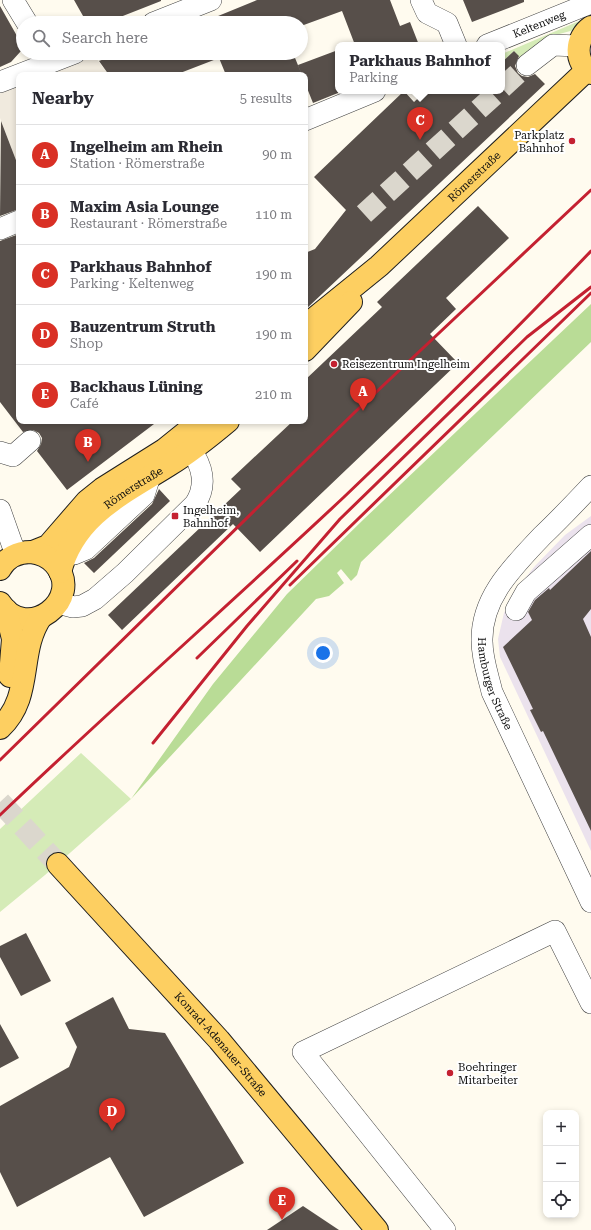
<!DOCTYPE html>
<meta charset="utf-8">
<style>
:root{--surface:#fff;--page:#f7f7f7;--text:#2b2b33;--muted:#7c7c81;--line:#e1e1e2;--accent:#d93025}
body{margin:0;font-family:"Roboto Serif",serif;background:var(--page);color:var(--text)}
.controls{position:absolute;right:12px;bottom:12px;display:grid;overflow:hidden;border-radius:8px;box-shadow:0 2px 6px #0003}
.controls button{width:36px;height:36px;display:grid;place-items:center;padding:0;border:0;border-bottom:1px solid var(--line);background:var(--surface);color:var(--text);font:20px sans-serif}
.you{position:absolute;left:323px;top:653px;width:14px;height:14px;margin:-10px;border:3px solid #fff;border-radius:50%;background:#1a73e8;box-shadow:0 0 0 6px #1a73e833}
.badge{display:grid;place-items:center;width:26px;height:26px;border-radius:50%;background:var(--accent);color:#fff;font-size:13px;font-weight:700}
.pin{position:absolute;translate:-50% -33px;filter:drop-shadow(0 1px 2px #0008)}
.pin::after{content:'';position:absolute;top:21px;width:14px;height:12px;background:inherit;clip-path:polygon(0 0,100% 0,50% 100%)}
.popup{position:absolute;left:335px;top:42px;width:170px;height:52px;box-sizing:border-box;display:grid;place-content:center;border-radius:8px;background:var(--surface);filter:drop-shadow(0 1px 3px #0005);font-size:13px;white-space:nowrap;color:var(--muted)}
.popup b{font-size:15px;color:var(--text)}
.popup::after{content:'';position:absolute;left:50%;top:100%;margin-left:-8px;border:8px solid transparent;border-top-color:var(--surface)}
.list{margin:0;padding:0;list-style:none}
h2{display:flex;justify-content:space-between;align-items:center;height:52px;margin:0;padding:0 16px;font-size:17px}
h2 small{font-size:13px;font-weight:400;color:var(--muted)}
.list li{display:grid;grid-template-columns:26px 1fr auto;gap:12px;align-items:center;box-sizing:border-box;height:60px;padding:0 16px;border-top:1px solid var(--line)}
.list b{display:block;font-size:15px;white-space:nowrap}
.list p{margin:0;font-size:13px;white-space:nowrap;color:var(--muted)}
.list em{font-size:13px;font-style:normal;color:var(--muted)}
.icon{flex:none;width:22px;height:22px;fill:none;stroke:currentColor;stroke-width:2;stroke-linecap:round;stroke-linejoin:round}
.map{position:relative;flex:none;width:591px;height:1230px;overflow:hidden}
.search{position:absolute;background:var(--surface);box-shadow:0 2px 6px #0003;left:16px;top:16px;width:292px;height:44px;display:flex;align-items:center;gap:10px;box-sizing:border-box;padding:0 14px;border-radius:22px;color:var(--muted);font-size:15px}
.panel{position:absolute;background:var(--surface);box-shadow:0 2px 6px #0003;left:16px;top:72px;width:292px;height:352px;border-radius:8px}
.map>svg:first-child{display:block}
</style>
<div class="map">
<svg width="591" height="1230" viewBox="0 0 591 1230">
<rect width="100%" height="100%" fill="#fffbef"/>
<path fill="#ebe2ed" d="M 591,516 L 591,851 L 500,657 L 498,639 L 504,613 L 515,591 L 535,566 L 565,535 Z"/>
<path fill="#d5ebb7" d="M 591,16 L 574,30 L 552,36 L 521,59 L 514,51 L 502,62 L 502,54 Z
M 81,753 L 131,799 L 45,875 L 0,912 L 0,829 Z"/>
<path fill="#b9dc96" d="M 591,304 L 591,342 L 361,562 L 357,575 L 351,581 L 341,569 L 337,573 L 344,583 L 329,596 L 316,599 L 131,799 L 213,684 L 287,594 L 364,519 Z"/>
<path fill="#f0eade" d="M 96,54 L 98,61 L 109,75 L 42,75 Z
M 19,84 L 19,168 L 0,118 L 0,91 Z"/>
<path fill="#574f4a" d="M 74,0 L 161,0 L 161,1 L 105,23 L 87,23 Z
M 257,0 L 390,0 L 400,26 L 410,22 L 419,45 L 355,45 L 342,11 L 301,26 L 301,23 L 201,23 Z
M 463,0 L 524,0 L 524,2 L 472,22 Z
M 0,6 L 21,43 L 21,51 L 11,62 L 0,67 Z
M 338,50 L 338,93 L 313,103 L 305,83 L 305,75 L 302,75 L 298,65 Z
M 514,51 L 519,56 L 515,66 L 518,73 L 522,76 L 528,77 L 535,74 L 545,84 L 305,310 L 305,253 L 315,249 L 346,210 L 314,177 L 404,91 L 414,102 L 426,91 L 502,91 L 502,62 Z
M 120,53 L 293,53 L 302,75 L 226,75 L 219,58 L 175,75 L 109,75 L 99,61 Z
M 1,121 L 19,168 L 19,209 L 0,216 Z
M 478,206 L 509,238 L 446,298 L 456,309 L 430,334 L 458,363 L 260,552 L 233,524 L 122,630 L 108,615 L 241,489 L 231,479 L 293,421 L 305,421 L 305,380 L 382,307 L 377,302 Z
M 19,234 L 19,421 L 158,421 L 67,490 L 37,451 L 41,444 L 42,438 L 39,433 L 33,430 L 23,432 L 0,402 L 0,241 Z
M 159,489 L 170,501 L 94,573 L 84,563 L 94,558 L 152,504 Z
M 591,551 L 591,609 L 583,619 L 591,637 L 591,831 L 543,731 L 541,732 L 530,710 L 533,709 L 503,647 L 532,620 L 528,612 L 535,600 L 549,588 L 550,590 Z
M 26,933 L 51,981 L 21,996 L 0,957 L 0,946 Z
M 113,997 L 129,1029 L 165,1033 L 244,1163 L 144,1217 L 110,1157 L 17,1207 L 0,1172 L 0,1106 L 69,1067 L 77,1047 L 65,1023 Z
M 0,1024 L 19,1058 L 0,1068 Z
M 303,1206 L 339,1230 L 267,1230 Z"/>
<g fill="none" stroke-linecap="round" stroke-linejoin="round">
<path stroke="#dbd7cd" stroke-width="21" stroke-dasharray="21 10" stroke-linecap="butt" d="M 502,88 L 527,65
M 364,214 L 499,91"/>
<path stroke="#dbd7cd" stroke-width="22" stroke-dasharray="22 11" stroke-linecap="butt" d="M 0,802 L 58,864"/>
<g stroke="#414141" stroke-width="22">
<g id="minor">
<path d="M 13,0 L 27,23"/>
<path d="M 421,0 L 427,13 L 447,23 L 456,45"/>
<path d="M 153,23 L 211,0"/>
<path id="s1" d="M 487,45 L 591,3"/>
<path d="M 527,65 L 553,45 L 578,46"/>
<path d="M 0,82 L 75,53"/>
<path d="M 305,120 L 375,91"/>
<path d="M 0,229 L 19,221"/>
<path d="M 0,452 L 13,456 L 30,441"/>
<path id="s2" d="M 591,486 C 575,503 559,520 542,536 C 514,566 481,597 482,641 C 482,659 488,675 492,692 L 591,902"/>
<path d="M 0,510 L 12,544 L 17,554"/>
<path d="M 65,554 L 74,554 L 86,549 L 144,495 L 150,476"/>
<path d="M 58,603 L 73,607 L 82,606 L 95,599 L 125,573 L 195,504 C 211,480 198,457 182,437"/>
<path d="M 516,610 L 526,592 L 591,535"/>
<path d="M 445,1230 L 303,1052 L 555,931 L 591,1003"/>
</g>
</g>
<g stroke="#1f1f1f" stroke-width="24">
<g id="major">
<path d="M 591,27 C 575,38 574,62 591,73"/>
<path id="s3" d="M 305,326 L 379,266 L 587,70"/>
<path d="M 305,350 L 351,302"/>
<path d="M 33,552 L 48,546 L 87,501 L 102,489 L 164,450 L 200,421"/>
<path d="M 0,569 C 6,558 18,552 31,552 C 40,553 49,557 55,564 C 85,599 27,644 0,603"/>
<path id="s4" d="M 60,572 C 75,515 123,494 169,465 C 190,452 209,437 228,421"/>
<path d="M 6,610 L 13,639 L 10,676"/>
<path d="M 0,728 C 34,696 17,652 41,617"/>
<path id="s5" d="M 58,864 L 219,1040 L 377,1230"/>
</g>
</g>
<use href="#minor" stroke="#fff" stroke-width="21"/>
<use href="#major" stroke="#fdcf61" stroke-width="22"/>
<path stroke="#c42131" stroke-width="3" d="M 290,585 L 591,293
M 197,658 L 297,561
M 153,743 L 247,626 L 340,519 L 527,337 L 591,287
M 0,760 L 355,412 L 591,190
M 0,815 C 113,707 230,604 344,497 C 428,417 511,335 591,251"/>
</g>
<g fill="#c42131" stroke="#fff" stroke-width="1.5">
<circle cx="572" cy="141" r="4"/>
<circle cx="334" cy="364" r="4"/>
<rect x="171" y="512" width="8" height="8" rx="2"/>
<circle cx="450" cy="1073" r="4"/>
</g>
<g text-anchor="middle" stroke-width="4" stroke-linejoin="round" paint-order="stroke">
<g font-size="11" fill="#0e0e0e" stroke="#fff">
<text dy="4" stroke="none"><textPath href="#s1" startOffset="56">Keltenweg</textPath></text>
<text dy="4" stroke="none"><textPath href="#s3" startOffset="226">Römerstraße</textPath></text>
<text dy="4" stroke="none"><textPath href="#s4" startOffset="115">Römerstraße</textPath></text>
<text dy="4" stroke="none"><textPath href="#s2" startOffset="239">Hamburger Straße</textPath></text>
<text dy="4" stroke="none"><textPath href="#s5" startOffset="243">Konrad-Adenauer-Straße</textPath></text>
</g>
<g font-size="11" fill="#0e0e0e" stroke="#fff" text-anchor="start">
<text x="564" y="139" text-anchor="end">Parkplatz<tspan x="564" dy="13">Bahnhof</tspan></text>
<text x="342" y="368">Reisezentrum Ingelheim</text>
<text x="183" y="514">Ingelheim,<tspan x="183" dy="13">Bahnhof</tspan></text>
<text x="458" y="1071">Boehringer<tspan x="458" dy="13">Mitarbeiter</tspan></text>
</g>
</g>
</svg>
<div class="controls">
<button>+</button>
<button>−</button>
<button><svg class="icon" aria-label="locate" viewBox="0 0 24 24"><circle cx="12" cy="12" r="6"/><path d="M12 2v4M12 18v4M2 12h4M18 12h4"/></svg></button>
</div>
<div class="you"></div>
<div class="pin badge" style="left:363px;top:411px">A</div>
<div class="pin badge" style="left:88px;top:462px">B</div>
<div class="pin badge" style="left:420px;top:140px">C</div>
<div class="popup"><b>Parkhaus Bahnhof</b>Parking</div>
<div class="pin badge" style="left:112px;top:1131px">D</div>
<div class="pin badge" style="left:282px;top:1220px">E</div>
<div class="search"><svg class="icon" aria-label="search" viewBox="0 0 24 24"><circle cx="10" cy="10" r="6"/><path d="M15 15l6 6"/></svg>Search here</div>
<section class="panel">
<h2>Nearby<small>5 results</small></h2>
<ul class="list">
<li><span class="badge">A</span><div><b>Ingelheim am Rhein</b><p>Station · Römerstraße</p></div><em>90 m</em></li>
<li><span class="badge">B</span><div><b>Maxim Asia Lounge</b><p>Restaurant · Römerstraße</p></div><em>110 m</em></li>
<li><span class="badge">C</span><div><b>Parkhaus Bahnhof</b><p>Parking · Keltenweg</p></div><em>190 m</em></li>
<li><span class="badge">D</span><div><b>Bauzentrum Struth</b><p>Shop</p></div><em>190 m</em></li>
<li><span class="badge">E</span><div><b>Backhaus Lüning</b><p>Café</p></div><em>210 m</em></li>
</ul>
</section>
</div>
